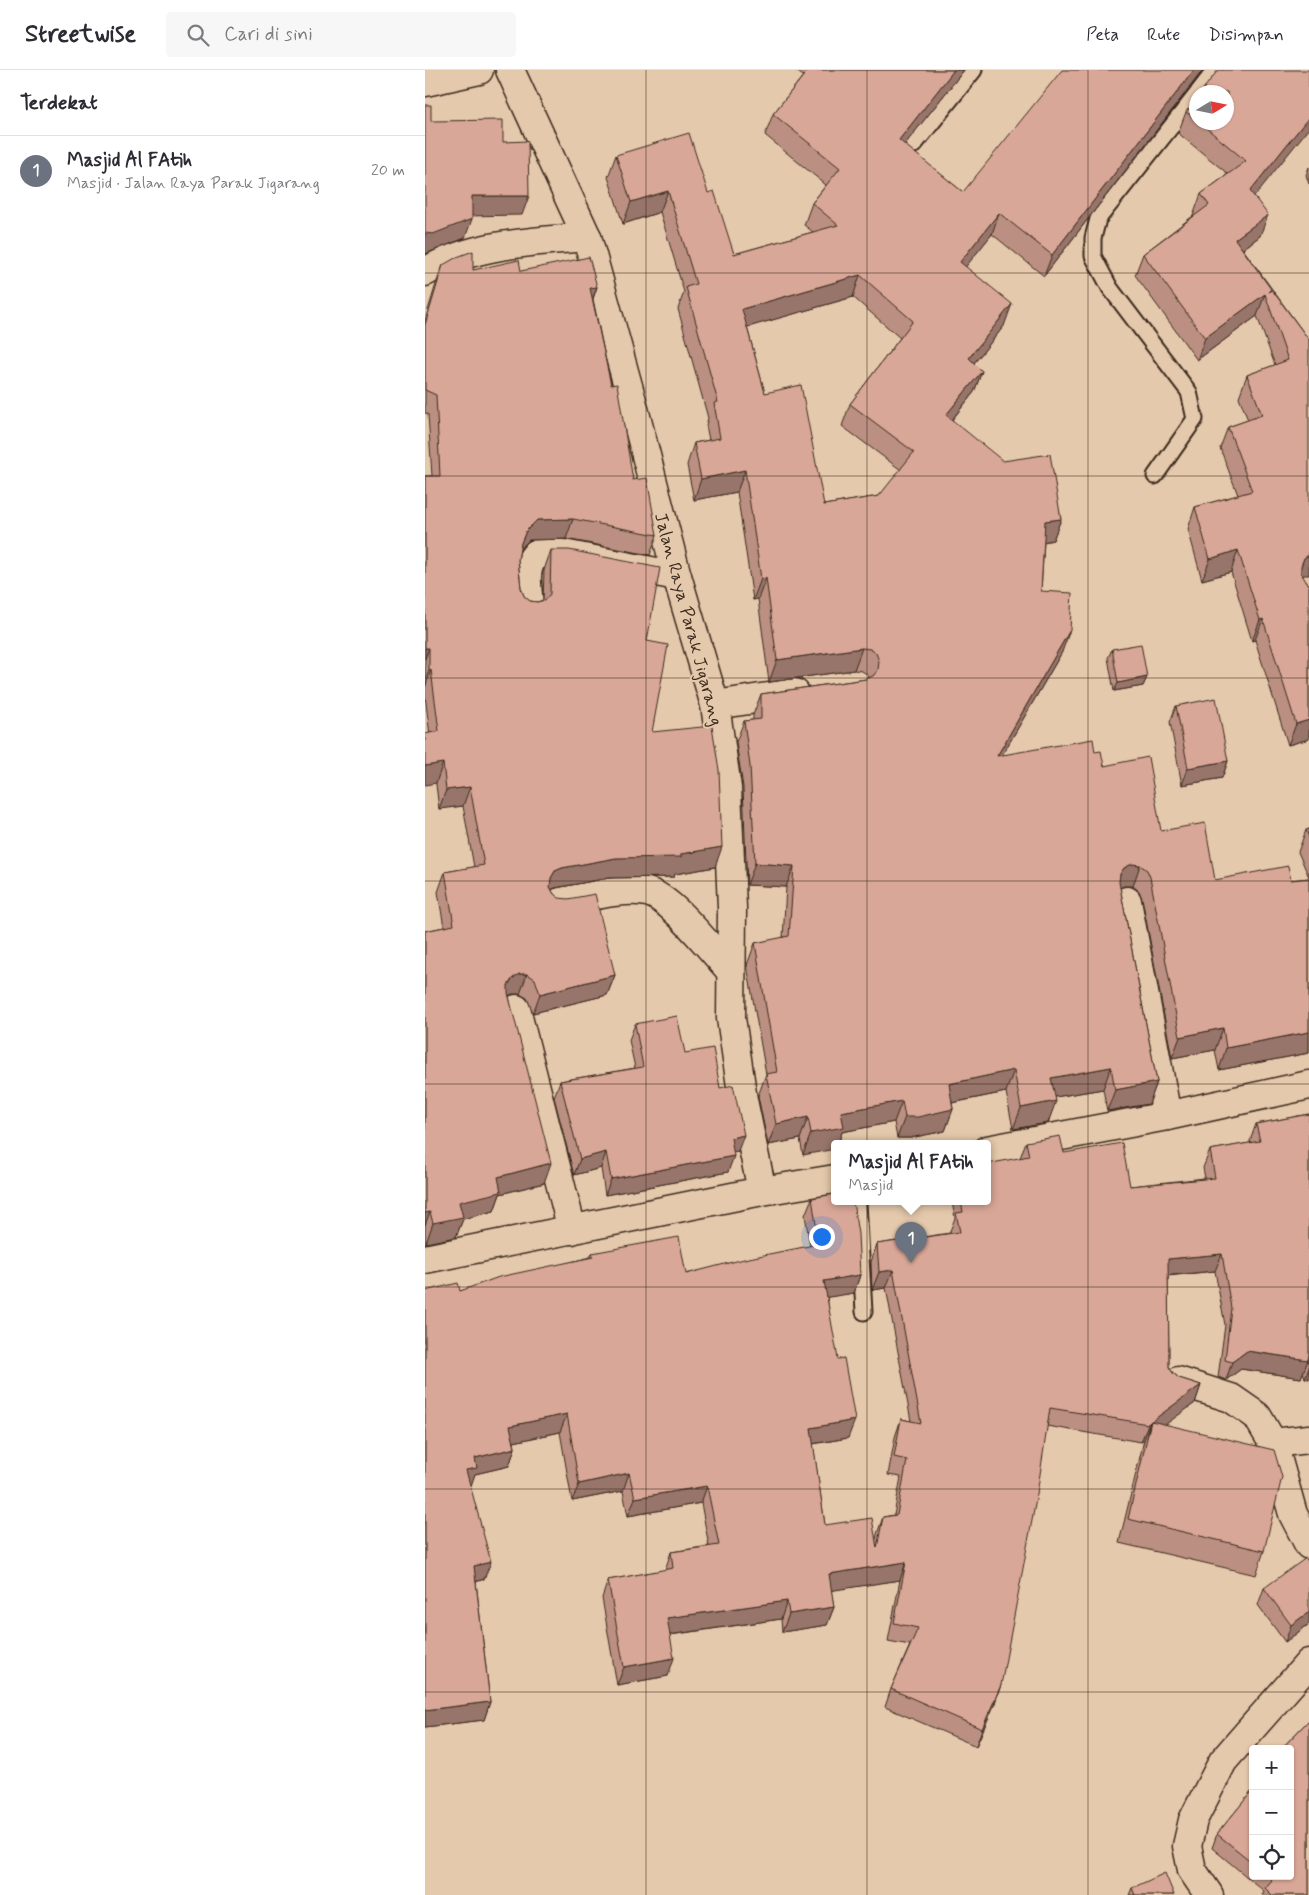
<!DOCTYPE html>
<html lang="id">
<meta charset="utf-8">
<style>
:root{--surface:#fff;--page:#f7f7f7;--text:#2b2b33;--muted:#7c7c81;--line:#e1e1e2;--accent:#c8321e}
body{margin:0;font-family:Mynerve,sans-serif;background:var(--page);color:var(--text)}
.controls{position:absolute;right:15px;bottom:15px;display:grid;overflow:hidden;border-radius:5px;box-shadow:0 1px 4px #0004}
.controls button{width:45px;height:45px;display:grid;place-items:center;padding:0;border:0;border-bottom:1px solid var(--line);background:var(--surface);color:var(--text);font:25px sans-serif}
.compass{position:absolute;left:764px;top:15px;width:45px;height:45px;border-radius:50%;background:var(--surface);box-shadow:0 1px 4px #0004;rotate:80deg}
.you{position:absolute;left:396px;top:1166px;width:18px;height:18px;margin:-12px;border:4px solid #fff;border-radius:50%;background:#1a73e8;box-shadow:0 0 0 8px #1a73e833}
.badge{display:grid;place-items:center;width:32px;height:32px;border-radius:50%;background:var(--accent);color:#fff;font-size:16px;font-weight:700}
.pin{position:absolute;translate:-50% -41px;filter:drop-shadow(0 1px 2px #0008)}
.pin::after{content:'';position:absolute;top:26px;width:18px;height:15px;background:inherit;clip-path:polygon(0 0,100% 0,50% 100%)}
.popup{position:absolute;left:406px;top:1070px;width:160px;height:65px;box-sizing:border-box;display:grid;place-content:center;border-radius:5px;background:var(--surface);filter:drop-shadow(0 1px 4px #0005);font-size:16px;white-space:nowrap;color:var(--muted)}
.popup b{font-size:19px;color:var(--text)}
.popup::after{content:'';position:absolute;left:50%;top:100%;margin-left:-10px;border:10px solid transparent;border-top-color:var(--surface)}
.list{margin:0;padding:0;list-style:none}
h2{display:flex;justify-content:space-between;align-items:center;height:65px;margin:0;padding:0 20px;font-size:21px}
h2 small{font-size:16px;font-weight:400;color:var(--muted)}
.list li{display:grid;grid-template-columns:32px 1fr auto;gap:15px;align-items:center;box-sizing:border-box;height:70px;padding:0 20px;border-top:1px solid var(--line)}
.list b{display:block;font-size:19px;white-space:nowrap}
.list p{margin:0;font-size:16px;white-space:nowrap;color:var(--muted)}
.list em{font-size:16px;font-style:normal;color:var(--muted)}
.icon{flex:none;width:28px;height:28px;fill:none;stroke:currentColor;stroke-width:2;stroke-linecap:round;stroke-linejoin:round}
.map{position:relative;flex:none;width:884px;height:1825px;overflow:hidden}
header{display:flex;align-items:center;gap:30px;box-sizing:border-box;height:70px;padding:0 25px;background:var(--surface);border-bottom:1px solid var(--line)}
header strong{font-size:24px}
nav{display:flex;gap:28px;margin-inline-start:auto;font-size:18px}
.search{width:350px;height:45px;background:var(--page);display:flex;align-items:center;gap:12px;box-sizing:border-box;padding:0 18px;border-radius:5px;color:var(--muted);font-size:19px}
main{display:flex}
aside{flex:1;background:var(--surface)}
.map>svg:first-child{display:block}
</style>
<header>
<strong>Streetwise</strong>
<div class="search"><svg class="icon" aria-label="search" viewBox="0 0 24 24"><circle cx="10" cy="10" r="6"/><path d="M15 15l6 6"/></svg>Cari di sini</div>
<nav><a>Peta</a><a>Rute</a><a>Disimpan</a></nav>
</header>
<main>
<aside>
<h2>Terdekat<small></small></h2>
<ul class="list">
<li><span class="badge" style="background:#6b7280">1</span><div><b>Masjid Al FAtih</b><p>Masjid · Jalan Raya Parak Jigarang</p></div><em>20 m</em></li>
</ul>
</aside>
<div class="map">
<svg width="884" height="1825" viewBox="0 0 884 1825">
<rect width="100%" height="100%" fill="#e5c9ac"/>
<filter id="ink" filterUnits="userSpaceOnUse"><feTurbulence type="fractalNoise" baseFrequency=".02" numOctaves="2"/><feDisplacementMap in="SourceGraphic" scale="10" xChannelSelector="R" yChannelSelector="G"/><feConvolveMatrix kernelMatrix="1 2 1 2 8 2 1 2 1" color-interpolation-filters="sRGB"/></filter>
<g filter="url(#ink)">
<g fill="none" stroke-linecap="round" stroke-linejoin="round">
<g stroke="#3b2a1e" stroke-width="19">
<path id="service" d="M 773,22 L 790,0
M 489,75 L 549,0
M 730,406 L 770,349 L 764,322 L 685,218 L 668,186 L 668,168 L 673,149 L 772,24
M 433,1132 L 439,1242"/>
</g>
<g stroke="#3b2a1e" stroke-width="31">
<path id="minor" d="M 0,12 L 54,0
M 0,202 C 48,173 108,172 162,167
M 104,536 C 103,518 97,499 111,484 L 138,484 L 252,506
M 290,635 L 370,623
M 702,831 L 742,1046
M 135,832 C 160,828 197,817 222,822 C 246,827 287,881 305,900
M 91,939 L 147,1160
M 753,1311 L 806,1328 L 832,1346 L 848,1373 L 868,1444 L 884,1475
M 848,1373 L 884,1369
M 784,1825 L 767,1800 L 762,1776 L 768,1750 L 798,1691 L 884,1593"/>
</g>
<g stroke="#3b2a1e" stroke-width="31">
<path id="tertiary" d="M 85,0 L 162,167 L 205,323 L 252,506 L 290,635 L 302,718 L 307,838 L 306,948 L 318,1030 L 337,1121
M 562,1080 L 742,1046 L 884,1015
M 0,1189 L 337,1121 L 410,1109"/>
</g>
<use href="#service" stroke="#e5c9ac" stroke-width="15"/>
<use href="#minor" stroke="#e5c9ac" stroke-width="28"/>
<use href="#tertiary" stroke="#e5c9ac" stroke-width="28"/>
</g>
<path fill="#bb9082" stroke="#3b2a1e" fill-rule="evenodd" d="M 370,0 L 539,0 L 479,75 L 538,122 L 778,0 L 619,206 L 567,164 L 540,197 L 579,256 L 549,293 L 557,301 L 549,322 L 527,350 L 636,449 L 628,470 L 619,472 L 616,521 L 637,582 L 577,685 L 670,682 L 679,696 L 736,761 L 790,810 L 866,810 L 884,808 L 884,983 L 794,1000 L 790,980 L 747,988 L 717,828 L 714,821 L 708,816 L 699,816 L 695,817 L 732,1012 L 724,1034 L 682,1041 L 678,1019 L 630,1027 L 623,1053 L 588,1059 L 581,1022 L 527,1033 L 528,1039 L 520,1061 L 485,1068 L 472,1068 L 469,1052 L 417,1062 L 413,1074 L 410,1074 L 378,1085 L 375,1069 L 343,1075 L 333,1026 L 341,1004 L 322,895 L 330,873 L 358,868 L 361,817 L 322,815 L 318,717 L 311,672 L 319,651 L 328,650 L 328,645 L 336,624 L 441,609 L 444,608 L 443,605 L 437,601 L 429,600 L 344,612 L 333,529 L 328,530 L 312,422 L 269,430 L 262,395 L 269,373 L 284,370 L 281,355 L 283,348 L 253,239 L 259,222 L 235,142 L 198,154 L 183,107 L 191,85 L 283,123 L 309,184 L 388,162 L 379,155 L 387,133 L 401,115 L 340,65 L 348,44 L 378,6 ZM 428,227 L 475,268 L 425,334 L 417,356 L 476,400 L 454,426 L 399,435 L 340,323 L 322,257 Z
M 884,0 L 829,127 L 835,166 L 818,179 L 884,270 L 879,505 L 877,506 L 882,513 L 884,514 L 884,669 L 863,675 L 830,570 L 827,571 L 806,502 L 777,510 L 763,459 L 770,437 L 813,425 L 795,378 L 803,357 L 823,350 L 814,327 L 822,305 L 850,295 L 832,246 L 772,290 L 710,205 L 718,184 L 768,146 L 776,124 L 803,104 L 753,63 L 761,42 L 772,28 L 772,52 L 802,52 Z
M 884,97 L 884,114 L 881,105 Z
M 18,195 L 48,200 L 96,201 L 172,217 L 168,229 L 186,315 L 208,410 L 232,465 L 225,485 L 141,469 L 104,470 L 95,480 L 93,490 L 96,518 L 99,526 L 105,531 L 112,532 L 118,530 L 119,500 L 126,480 L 222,571 L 227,662 L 290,797 L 250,804 L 249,807 L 184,808 L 130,818 L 126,819 L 129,824 L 190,905 L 182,925 L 108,943 L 102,928 L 95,924 L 87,924 L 84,926 L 119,1113 L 75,1124 L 69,1141 L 38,1149 L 31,1167 L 1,1173 L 0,1169 L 0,861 L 19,857 L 13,822 L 20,802 L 49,797 L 38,736 L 14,739 L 0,625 L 0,406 L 7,406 L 3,344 L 0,343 L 0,250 L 11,214 Z
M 687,579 L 722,607 L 718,616 L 689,621 L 683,588 Z
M 751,636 L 803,691 L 797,708 L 757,715 L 745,652 Z
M 884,759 L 884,807 L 873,782 L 881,760 Z
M 210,954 L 260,983 L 295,1018 L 313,1081 L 308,1082 L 303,1102 L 180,1125 L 176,1098 L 149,1105 L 129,1027 L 135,1011 L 210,998 L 204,970 Z
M 884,1044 L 884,1309 L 880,1308 L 878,1301 L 876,1308 L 816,1299 L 801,1310 L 793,1307 L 800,1255 L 790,1201 L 743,1206 L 744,1297 L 748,1303 L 754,1308 L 776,1315 L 770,1333 L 740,1354 L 839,1481 L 831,1505 L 694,1473 L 719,1370 L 716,1372 L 622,1356 L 570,1633 L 551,1676 L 460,1637 L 466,1619 L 485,1575 L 463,1571 L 475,1510 L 406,1520 L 409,1537 L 402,1555 L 357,1562 L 356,1549 L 245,1565 L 243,1606 L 192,1615 L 177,1528 L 183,1510 L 240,1500 L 246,1482 L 284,1476 L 276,1433 L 203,1446 L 198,1421 L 147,1431 L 135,1362 L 89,1372 L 90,1378 L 84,1396 L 50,1404 L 45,1416 L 59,1509 L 51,1512 L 65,1632 L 59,1650 L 0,1657 L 0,1221 L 35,1221 L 165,1187 L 167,1183 L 261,1204 L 385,1176 L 380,1145 L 387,1128 L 435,1205 L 429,1223 L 402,1227 L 423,1368 L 388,1374 L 400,1455 L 451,1469 L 452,1464 L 458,1447 L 469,1445 L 476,1407 L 463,1405 L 470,1367 L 476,1349 L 486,1351 L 461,1218 L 447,1220 L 446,1192 L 452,1174 L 525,1163 L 525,1161 L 530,1148 L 527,1132 L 562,1132 L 595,1088 L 601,1072 L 639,1083 L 705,1116 L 780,1108 L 778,1098 L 785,1080 L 825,1073 L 825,1071 L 831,1054 Z
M 839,1518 L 884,1554 L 860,1572 L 833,1535 Z
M 884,1650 L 884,1825 L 837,1825 L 839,1821 L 787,1778 L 792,1764 L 828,1720 L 828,1806 L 865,1806 L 865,1679 L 857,1679 L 858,1677 Z
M 707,1818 L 749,1825 L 704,1825 Z"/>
<path fill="#98756a" stroke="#3b2a1e" d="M 529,0 L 539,0 L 466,92 L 474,70 Z
M 769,0 L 778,0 L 619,206 L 627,185 Z
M 884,47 L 884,58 L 817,142 L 825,121 Z
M 243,121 L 235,142 L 198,154 L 206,132 Z
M 47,126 L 104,126 L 97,145 L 40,146 Z
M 574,143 L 567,164 L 527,214 L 535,192 Z
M 843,145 L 835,166 L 802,191 L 810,169 Z
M 47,149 L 40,168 L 0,184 L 0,163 Z
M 435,205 L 428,227 L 309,261 L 317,239 Z
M 172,217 L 165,236 L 165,218 Z
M 840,224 L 832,246 L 772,290 L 780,268 Z
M 587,234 L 579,256 L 536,309 L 544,288 Z
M 557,301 L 549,322 L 513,367 L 521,345 Z
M 320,400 L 312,422 L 269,430 L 276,409 Z
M 148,449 L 141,469 L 104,470 L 94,480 L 96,473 L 101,461 L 112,450 Z
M 636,449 L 628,470 L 612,473 L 620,451 Z
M 813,480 L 806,502 L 777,510 L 785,489 Z
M 884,485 L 884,505 L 879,505 L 871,510 L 876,496 L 879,488 Z
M 341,508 L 333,529 L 328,530 L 336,509 Z
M 838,549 L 830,570 L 827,571 L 835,550 Z
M 645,560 L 637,582 L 564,708 L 572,686 Z
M 0,578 L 4,578 L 0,589 Z
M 437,578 L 429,600 L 344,612 L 352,590 Z
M 4,600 L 6,600 L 0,618 L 0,610 Z
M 722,607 L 718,616 L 689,621 L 693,613 Z
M 884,650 L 884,669 L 863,675 L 871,654 Z
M 803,691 L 797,708 L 757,715 L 763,698 Z
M 18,693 L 11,713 L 0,715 L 0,696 Z
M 45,717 L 38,736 L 14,739 L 21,720 Z
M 297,777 L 290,797 L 250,804 L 249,807 L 184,808 L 130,818 L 123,821 L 126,808 L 130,801 L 137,798 L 191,788 L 256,784 Z
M 330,793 L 369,796 L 361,817 L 322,815 Z
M 707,794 L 715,795 L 708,816 L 699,816 L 692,819 L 695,804 L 699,798 Z
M 94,904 L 102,904 L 95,924 L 87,924 L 80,928 L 83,915 L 88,908 Z
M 190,905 L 182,925 L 108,943 L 115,924 Z
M 798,958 L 790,980 L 747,988 L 755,967 Z
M 884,962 L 884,983 L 794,1000 L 801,978 Z
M 686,997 L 678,1019 L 618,1029 L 626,1008 Z
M 589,1000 L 581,1022 L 516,1035 L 524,1014 Z
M 732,1012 L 724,1034 L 682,1041 L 690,1020 Z
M 477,1031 L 469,1052 L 417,1062 L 413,1074 L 410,1074 L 410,1079 L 378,1085 L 386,1063 L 416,1042 Z
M 631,1031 L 623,1053 L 588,1059 L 596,1038 Z
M 528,1039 L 520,1061 L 485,1068 L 472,1068 L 480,1047 Z
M 383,1047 L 375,1069 L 343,1075 L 351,1054 Z
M 319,1065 L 313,1081 L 300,1084 L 306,1068 Z
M 181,1082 L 176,1098 L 149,1105 L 155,1089 Z
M 309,1086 L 303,1102 L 180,1125 L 186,1109 Z
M 126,1093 L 119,1113 L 75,1124 L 69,1141 L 38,1149 L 31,1167 L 1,1173 L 8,1153 L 34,1132 L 73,1107 Z
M 5,1142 L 0,1155 L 0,1143 Z
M 797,1184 L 790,1201 L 737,1206 L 743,1189 Z
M 468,1200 L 461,1218 L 447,1220 L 454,1202 Z
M 435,1205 L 429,1223 L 392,1229 L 399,1211 Z
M 822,1281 L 883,1290 L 876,1308 L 816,1299 L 801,1310 L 807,1292 Z
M 884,1298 L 884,1309 L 880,1308 Z
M 776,1315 L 770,1333 L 722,1368 L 725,1352 Z
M 142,1344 L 135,1362 L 79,1374 L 85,1356 Z
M 430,1350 L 423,1368 L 380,1375 L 386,1358 Z
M 725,1352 L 719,1370 L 716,1372 L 723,1354 Z
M 90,1378 L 84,1396 L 50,1404 L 46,1416 L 35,1418 L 41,1400 L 50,1388 Z
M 204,1403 L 198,1421 L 147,1431 L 154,1414 Z
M 282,1416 L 276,1433 L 203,1446 L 210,1428 Z
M 66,1492 L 59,1509 L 43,1514 L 49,1496 Z
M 481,1492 L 475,1510 L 397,1522 L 404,1504 Z
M 362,1531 L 356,1549 L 236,1566 L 242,1548 Z
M 409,1537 L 402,1555 L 357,1562 L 364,1544 Z
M 884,1542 L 884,1554 L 860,1572 L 866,1555 Z
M 249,1588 L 243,1606 L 192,1615 L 199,1597 Z
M 576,1615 L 570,1633 L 551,1676 L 557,1659 Z
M 65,1632 L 59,1650 L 0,1657 L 0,1640 Z"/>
<path fill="#d9a797" stroke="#3b2a1e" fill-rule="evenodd" d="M 383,0 L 529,0 L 474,70 L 538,122 L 637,0 L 769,0 L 627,185 L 574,143 L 535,192 L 587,234 L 544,288 L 557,301 L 521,345 L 578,391 L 625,384 L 636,449 L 620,451 L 616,521 L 647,523 L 645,560 L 572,686 L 668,669 L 670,682 L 676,681 L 679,696 L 723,687 L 736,761 L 780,753 L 790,810 L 863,796 L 866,810 L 884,808 L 884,962 L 801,978 L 798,958 L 755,967 L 725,807 L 722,800 L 715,795 L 707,794 L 699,798 L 695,804 L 694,812 L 732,1012 L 690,1020 L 686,997 L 626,1008 L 631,1031 L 596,1038 L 589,1000 L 524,1014 L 528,1039 L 493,1047 L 480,1047 L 477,1031 L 416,1042 L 419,1057 L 386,1063 L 383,1047 L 351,1054 L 341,1004 L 352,1002 L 330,873 L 364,866 L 369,796 L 330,793 L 325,696 L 319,651 L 336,649 L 336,624 L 441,609 L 448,606 L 453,600 L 454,591 L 451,583 L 445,579 L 437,578 L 352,590 L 341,508 L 336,509 L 320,400 L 276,409 L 269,373 L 295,368 L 289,333 L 293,332 L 261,217 L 271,214 L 243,121 L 206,132 L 191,85 L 264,63 L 283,123 L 289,121 L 309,184 L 413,155 L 387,133 L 415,98 L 348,44 ZM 435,205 L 488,251 L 425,334 L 489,382 L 454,426 L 399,435 L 376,315 L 340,323 L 317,239 Z
M 793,0 L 884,0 L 884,47 L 825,121 L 843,145 L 810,169 L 846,219 L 843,222 L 847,220 L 884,270 L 884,485 L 879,488 L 876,496 L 876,503 L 882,513 L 884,514 L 884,650 L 871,654 L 838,549 L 835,550 L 813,480 L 785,489 L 770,437 L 827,421 L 803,357 L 837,345 L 822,305 L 863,290 L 840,224 L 780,268 L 718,184 L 784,135 L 776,124 L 821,91 L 774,52 L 802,52 L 802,22 L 776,22 Z
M 772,28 L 772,50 L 761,42 Z
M 0,35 L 6,35 L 6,51 L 78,50 L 78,72 L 103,71 L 104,126 L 47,126 L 47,149 L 8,164 L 0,163 Z
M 48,181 L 48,200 L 94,190 L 96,201 L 164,187 L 172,217 L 165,218 L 186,315 L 192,314 L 208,410 L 222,408 L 232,465 L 148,449 L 112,450 L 101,461 L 96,473 L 93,490 L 96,518 L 99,526 L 105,531 L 112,532 L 120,530 L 125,524 L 126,480 L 144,480 L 235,498 L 222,571 L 243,575 L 227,662 L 287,656 L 294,700 L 297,777 L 256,784 L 256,787 L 191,788 L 137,798 L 130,801 L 126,808 L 125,817 L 129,824 L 134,828 L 143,829 L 170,824 L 190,905 L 115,924 L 110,909 L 102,904 L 94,904 L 88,908 L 83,915 L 83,923 L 126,1093 L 73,1107 L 76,1122 L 34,1132 L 38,1147 L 8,1153 L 5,1142 L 0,1143 L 0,861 L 29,855 L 20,802 L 59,795 L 45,717 L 21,720 L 18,693 L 0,696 L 0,664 L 14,661 L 6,600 L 4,600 L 4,578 L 0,578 L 0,406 L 15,406 L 11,325 L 0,320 L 0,255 L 18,195 L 32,187 Z
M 716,574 L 722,607 L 693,613 L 687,579 Z
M 791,628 L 803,691 L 763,698 L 751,636 Z
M 884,759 L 884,767 L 881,760 Z
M 252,946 L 260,983 L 288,978 L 295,1018 L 308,1015 L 319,1065 L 306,1068 L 309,1086 L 186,1109 L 181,1082 L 155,1089 L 135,1011 L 218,997 L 210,954 Z
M 884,1044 L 884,1284 L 883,1290 L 822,1281 L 807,1292 L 800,1290 L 806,1238 L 797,1184 L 743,1189 L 744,1297 L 748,1303 L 754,1308 L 776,1315 L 727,1351 L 726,1351 L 723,1354 L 625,1338 L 612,1424 L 576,1615 L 557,1659 L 466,1619 L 493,1558 L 469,1553 L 481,1492 L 404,1504 L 409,1537 L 364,1544 L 362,1531 L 242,1548 L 249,1588 L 199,1597 L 183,1510 L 248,1498 L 246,1482 L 294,1475 L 282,1416 L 210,1428 L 204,1403 L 154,1414 L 142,1344 L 85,1356 L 90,1378 L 50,1388 L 52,1398 L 41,1400 L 66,1492 L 49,1496 L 65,1632 L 0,1640 L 0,1221 L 33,1213 L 35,1221 L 74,1207 L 168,1187 L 167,1183 L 254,1167 L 261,1204 L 319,1189 L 394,1174 L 387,1128 L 410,1124 L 410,1132 L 428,1132 L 433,1164 L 435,1205 L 399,1211 L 413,1289 L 419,1288 L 430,1350 L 386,1358 L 400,1455 L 447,1448 L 452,1478 L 458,1447 L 472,1445 L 482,1390 L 469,1387 L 476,1349 L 496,1353 L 468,1200 L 454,1202 L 452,1174 L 535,1162 L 531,1143 L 538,1142 L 536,1132 L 562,1132 L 562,1094 L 604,1086 L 601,1072 L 635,1066 L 639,1083 L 697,1073 L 705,1116 L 790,1108 L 785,1080 L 835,1071 L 831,1054 Z
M 726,1351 L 849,1380 L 857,1407 L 839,1481 L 703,1449 Z
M 881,1488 L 884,1493 L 884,1542 L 866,1555 L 839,1518 Z
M 884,1650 L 884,1825 L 847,1825 L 840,1818 L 847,1810 L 843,1806 L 865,1806 L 865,1679 L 860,1679 L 858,1677 Z
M 828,1720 L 828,1793 L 792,1764 Z
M 740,1803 L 749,1825 L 710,1825 L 707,1818 Z"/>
</g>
<path fill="none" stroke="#3b2a1e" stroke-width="1" stroke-opacity="0.55" d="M 221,0 L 221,1825M 442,0 L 442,1825M 663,0 L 663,1825M 0,203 L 884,203M 0,406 L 884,406M 0,608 L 884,608M 0,811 L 884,811M 0,1014 L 884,1014M 0,1217 L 884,1217M 0,1419 L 884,1419M 0,1622 L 884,1622"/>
<g text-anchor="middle" stroke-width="4" stroke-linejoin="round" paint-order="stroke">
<g font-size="18" fill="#3b2a1e" stroke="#e5c9ac">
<text transform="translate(264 549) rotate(75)" y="6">Jalan Raya Parak Jigarang</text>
</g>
</g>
</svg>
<div class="controls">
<button>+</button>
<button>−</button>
<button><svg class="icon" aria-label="locate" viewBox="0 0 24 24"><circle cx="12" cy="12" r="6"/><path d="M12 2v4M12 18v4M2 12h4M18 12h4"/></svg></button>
</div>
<svg class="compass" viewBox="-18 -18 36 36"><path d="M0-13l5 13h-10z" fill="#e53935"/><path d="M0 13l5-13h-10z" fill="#7c7c81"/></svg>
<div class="you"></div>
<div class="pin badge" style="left:486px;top:1193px;background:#6b7280">1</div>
<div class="popup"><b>Masjid Al FAtih</b>Masjid</div>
</div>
</main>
